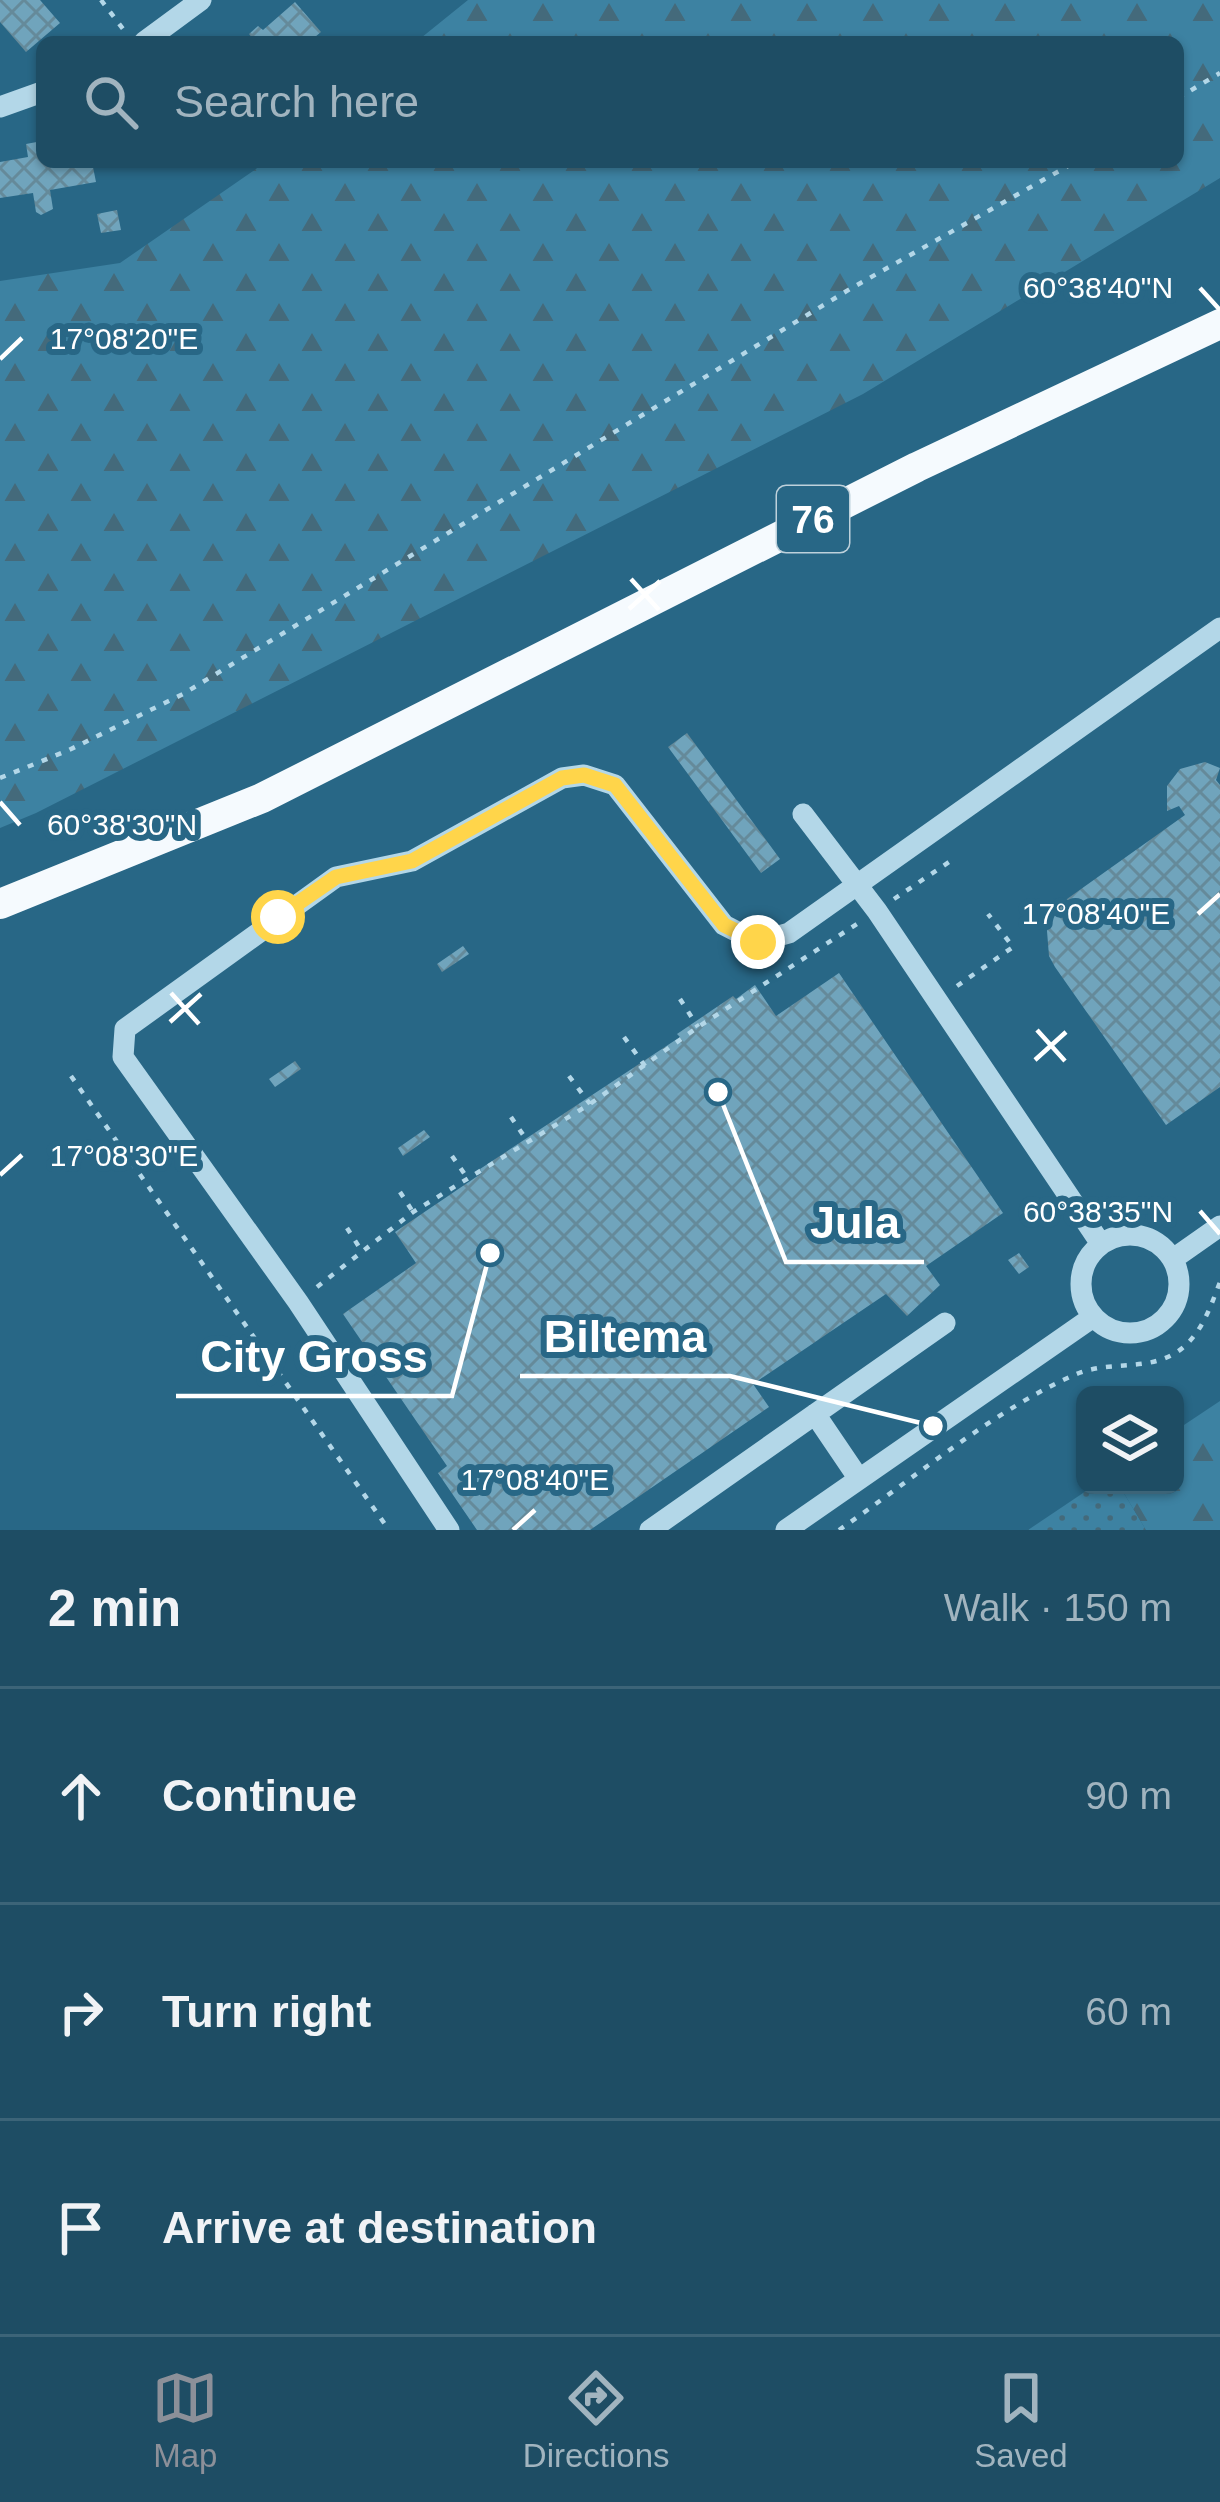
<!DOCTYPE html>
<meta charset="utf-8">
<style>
:root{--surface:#1e4d64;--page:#2b576d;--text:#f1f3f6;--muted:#a1b4bf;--line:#3c6478;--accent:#8c9099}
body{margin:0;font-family:Arial,sans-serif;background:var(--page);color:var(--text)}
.controls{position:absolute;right:36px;bottom:36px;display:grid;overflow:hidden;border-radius:18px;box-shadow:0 3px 9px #0004}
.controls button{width:108px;height:108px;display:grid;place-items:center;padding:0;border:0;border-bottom:3px solid var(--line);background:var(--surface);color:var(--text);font:60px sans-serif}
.stop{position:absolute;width:36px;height:36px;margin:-27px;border:9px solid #ffd54a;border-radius:50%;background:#fff}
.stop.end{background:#ffd54a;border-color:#fff;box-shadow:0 3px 12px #0008}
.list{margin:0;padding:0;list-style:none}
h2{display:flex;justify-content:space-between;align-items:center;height:156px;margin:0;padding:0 48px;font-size:51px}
h2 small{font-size:39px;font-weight:400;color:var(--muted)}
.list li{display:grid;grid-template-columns:78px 1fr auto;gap:36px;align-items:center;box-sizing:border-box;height:216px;padding:0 48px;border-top:3px solid var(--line)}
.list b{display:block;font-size:45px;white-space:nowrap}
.list em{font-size:39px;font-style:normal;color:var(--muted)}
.icon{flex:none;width:66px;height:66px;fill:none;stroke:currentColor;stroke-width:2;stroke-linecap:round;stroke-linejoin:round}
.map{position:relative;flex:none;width:1220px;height:1530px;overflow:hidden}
.search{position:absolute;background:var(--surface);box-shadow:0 3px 9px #0004;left:36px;right:36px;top:36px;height:132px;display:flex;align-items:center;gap:30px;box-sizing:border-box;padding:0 42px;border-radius:18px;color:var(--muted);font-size:45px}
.sheet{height:804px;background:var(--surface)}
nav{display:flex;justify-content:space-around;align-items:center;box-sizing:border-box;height:168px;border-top:3px solid var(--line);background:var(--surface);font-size:33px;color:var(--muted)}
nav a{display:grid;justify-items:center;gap:6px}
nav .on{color:var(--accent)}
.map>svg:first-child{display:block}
</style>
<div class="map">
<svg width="1220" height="1530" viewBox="0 0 1220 1530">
<defs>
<pattern id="grass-dots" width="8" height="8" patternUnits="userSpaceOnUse" patternTransform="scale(3)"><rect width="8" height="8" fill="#3d82a2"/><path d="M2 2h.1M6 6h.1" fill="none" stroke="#446a7b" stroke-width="1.8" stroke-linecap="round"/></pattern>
<pattern id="forest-firs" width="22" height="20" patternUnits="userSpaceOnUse" patternTransform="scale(3)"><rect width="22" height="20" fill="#3d82a2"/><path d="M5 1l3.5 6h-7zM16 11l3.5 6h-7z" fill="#446a7b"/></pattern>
<pattern id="building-cross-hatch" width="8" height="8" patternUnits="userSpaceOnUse" patternTransform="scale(3)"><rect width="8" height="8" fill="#70a4bc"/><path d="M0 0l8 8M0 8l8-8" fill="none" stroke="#658a9a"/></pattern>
</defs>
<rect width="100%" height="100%" fill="#286786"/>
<path fill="url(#grass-dots)" d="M 1095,1485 L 1119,1485 L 1146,1530 L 1028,1530 Z"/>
<path fill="url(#forest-firs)" d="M 468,0 L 1220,0 L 1220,178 L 863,394 L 36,813 L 0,828 L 0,281 L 120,263 L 266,162 L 1178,162 L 1178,42 L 416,42 Z
M 1220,1401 L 1220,1530 L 1146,1530 L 1119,1485 L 1175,1485 L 1175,1431 Z"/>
<path fill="url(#building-cross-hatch)" d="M 0,0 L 40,0 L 60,23 L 26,52 L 0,22 Z
M 295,2 L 321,32 L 309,42 L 249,42 L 253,39 L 249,34 L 258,26 L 263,30 Z
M 42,141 L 42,162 L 92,162 L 96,182 L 50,190 L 53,209 L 41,215 L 36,212 L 33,193 L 0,198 L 0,162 L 28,157 L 26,144 Z
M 117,210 L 121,230 L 101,233 L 97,214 Z
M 687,733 L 780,859 L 761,873 L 668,747 Z
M 1205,762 L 1220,768 L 1216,780 L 1220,785 L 1220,1087 L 1166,1125 L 1055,967 L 1049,956 L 1047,931 L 1051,918 L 1067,899 L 1185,815 L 1179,806 L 1167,811 L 1167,786 L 1180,769 Z
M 463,946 L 469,954 L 442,972 L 437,964 Z
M 839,973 L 1003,1213 L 926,1266 L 940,1285 L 907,1316 L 886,1294 L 753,1384 L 769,1407 L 590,1530 L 477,1530 L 438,1473 L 447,1466 L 343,1314 L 416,1263 L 395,1232 L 482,1173 L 480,1169 L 680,1037 L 677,1034 L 733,996 L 736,999 L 755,985 L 776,1016 Z
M 295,1061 L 301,1069 L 275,1087 L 269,1079 Z
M 424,1130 L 430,1137 L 403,1156 L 398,1148 Z
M 1019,1253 L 1029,1267 L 1019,1274 L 1008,1260 Z"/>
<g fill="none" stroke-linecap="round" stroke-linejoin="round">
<path stroke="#b3d7e8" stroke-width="4.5" stroke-dasharray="6 9" stroke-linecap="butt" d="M 101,0 L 123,29
M 1178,98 L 1220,73
M 0,778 L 69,750 L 183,694 L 850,289 L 1075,162
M 894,899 L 949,862
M 957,986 L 1013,947 L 988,914
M 680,999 L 698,1027
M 624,1037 L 645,1066
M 71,1076 L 389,1530
M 569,1076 L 590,1104
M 511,1117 L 528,1142
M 452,1156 L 466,1176
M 400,1192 L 413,1212
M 347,1228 L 363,1253
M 317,1287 L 413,1212 L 590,1104 L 698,1027 L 860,922
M 839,1530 C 912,1480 999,1406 1079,1373 C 1111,1361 1148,1371 1177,1352 C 1201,1336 1210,1308 1220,1282"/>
<path stroke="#b3d7e8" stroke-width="21" d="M 144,42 L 201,0
M 0,107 L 42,92
M 803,814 L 877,911 L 1101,1244
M1081 1284a49 49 0 1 1 98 0a49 49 0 1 1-98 0Z
M 1173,1259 L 1220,1226
M 815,1414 L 859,1479
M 449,1530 L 298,1302 L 123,1057 L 125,1029 L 336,877 L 412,861 L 562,778 L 584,775 L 615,785 L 724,925 L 757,942 L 789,933 L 1220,628
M 650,1530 L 945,1323
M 786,1530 L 1093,1317"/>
<path stroke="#f5fafe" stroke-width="30" d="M 0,904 L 262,798 L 917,467 L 1220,324"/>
</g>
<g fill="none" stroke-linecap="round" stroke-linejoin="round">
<path stroke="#ffd54a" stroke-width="15" d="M 278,917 L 336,877 L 412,861 L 562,778 L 584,775 L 615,785 L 724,925 L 758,942"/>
</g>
<path fill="none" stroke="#fff" stroke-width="4.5" d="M 1200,288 L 1220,310M 0,359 L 22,338M 631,579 L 659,610M 629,609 L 660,581M 0,802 L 20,825M 1198,914 L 1220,894M 171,993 L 199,1024M 170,1022 L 201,994M 1037,1030 L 1065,1061M 1035,1060 L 1066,1032M 0,1175 L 22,1155M 1200,1211 L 1220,1234M 513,1530 L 535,1510"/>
<g text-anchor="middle" stroke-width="12" stroke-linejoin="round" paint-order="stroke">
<rect fill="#286786" stroke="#bed1db" stroke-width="3" x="777" y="486" width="72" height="66" rx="9"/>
<g font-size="39" font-weight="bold" fill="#fff">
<text x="813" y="533">76</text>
</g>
</g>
<g font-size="30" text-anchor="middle" fill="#fff" stroke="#286786" stroke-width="12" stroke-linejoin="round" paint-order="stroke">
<text x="1098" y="298">60°38'40"N</text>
<text x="124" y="349">17°08'20"E</text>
<text x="122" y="835">60°38'30"N</text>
<text x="1096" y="924">17°08'40"E</text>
<text x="124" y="1166">17°08'30"E</text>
<text x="1098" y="1222">60°38'35"N</text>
<text x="535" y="1490">17°08'40"E</text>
</g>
<path fill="none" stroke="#fff" stroke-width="4.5" d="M718 1092L786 1262H924M933 1426L730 1376H520M490 1253L452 1396H176"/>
<g fill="#fff" stroke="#286786" stroke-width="4.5">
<circle cx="718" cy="1092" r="12"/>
<circle cx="933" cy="1426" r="12"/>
<circle cx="490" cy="1253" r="12"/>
</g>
<g font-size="45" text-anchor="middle" font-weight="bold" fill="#fff" stroke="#286786" stroke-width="12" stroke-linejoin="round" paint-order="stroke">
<text x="855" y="1238">Jula</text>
<text x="625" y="1352">Biltema</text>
<text x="314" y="1372">City Gross</text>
</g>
</svg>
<div class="controls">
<button><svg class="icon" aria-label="layers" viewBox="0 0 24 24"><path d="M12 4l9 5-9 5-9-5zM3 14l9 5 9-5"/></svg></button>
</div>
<div class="stop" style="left:278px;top:917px"></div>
<div class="stop end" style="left:758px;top:942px"></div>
<div class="search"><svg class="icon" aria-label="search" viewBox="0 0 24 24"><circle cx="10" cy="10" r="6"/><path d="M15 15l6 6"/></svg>Search here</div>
</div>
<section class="sheet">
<h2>2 min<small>Walk · 150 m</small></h2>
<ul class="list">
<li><svg class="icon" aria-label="ahead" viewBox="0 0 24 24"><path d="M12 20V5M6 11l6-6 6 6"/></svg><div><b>Continue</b></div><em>90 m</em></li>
<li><svg class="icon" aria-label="right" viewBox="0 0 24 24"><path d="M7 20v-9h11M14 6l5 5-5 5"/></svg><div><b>Turn right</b></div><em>60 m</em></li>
<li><svg class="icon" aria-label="arrive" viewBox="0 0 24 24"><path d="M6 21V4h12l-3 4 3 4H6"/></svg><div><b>Arrive at destination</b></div></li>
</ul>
</section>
<nav>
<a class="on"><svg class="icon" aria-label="map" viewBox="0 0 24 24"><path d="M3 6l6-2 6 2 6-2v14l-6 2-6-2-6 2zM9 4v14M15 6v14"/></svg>Map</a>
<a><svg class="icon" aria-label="directions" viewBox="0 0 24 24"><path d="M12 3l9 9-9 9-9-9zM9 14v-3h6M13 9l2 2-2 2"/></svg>Directions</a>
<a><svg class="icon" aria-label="saved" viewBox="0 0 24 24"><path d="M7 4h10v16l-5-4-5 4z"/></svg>Saved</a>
</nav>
